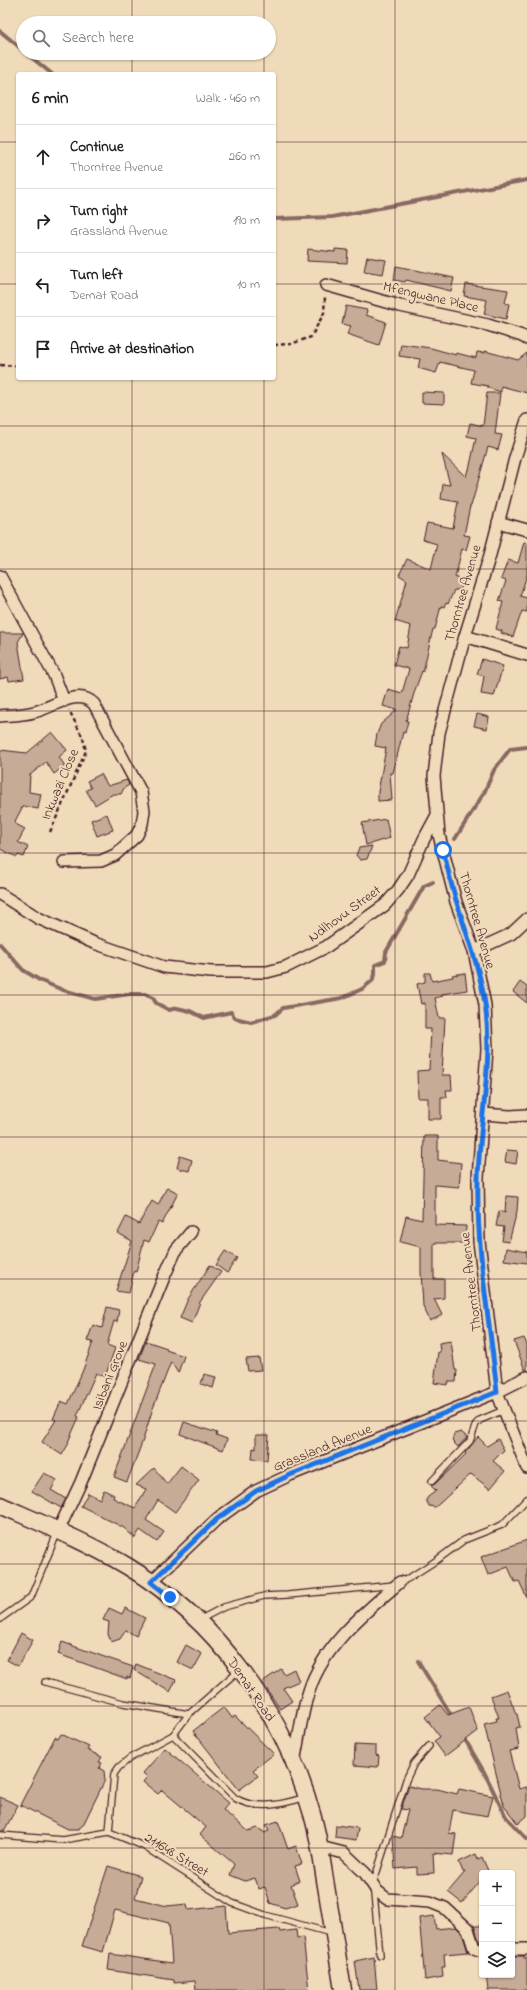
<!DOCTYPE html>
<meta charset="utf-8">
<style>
:root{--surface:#fff;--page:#f6f6f6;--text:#202124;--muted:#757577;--line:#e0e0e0}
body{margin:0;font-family:"Indie Flower",sans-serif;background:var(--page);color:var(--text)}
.controls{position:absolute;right:12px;bottom:12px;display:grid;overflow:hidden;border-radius:4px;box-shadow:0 1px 3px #0004}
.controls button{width:36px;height:36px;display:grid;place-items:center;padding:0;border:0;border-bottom:1px solid var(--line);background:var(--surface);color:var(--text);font:20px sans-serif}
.stop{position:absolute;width:12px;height:12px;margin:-9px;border:3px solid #1a73e8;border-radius:50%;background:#fff}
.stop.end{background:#1a73e8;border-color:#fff;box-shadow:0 1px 4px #0008}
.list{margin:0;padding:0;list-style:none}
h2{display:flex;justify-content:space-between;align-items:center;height:52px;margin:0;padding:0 16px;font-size:17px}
h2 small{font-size:13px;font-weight:400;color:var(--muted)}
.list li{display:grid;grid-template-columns:26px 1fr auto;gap:12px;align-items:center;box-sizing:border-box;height:64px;padding:0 16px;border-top:1px solid var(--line)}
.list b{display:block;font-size:15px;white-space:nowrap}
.list p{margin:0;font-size:13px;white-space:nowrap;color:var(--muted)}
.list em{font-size:13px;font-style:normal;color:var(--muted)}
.icon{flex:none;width:22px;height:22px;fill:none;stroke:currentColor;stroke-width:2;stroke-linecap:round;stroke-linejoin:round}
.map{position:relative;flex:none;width:527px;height:1990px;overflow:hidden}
.search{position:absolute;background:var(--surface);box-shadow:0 1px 3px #0004;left:16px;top:16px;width:260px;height:44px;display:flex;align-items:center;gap:10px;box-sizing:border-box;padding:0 14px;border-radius:22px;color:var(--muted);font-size:15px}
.panel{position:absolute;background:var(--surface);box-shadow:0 1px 3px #0004;left:16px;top:72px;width:260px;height:308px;border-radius:4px}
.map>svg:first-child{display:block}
</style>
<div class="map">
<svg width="527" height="1990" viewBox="0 0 527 1990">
<rect width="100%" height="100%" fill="#efdbb9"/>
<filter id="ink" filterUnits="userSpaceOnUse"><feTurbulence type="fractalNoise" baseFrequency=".025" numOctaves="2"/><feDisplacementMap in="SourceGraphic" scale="8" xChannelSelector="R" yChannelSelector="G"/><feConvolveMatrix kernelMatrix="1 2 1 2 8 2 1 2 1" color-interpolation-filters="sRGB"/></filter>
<g filter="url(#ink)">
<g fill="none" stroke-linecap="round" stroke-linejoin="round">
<path stroke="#8a6862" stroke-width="4" d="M 0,31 L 23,50
M 26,53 L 52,74
M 274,219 L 332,217 L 527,180
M 455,839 L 484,793 L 494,770 L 510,749 L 527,747
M 0,944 L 23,970 L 41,981 L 63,990 L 95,999 L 130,994 L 145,994 L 153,998 L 156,1003 L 169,1010 L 177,1008 L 190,1011 L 204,1018 L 231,1012 L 235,1018 L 251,1022 L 275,1015 L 283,1008 L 342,998 L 362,989 L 372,981 L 375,975 L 375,965 L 385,961 L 386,952 L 424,886 L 433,882
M 418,1661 L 453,1718
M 463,1736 L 484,1772 L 506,1817 L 527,1839"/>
</g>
<path fill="#c6ac97" stroke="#4a1f2b" d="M 308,249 L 335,252 L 335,249 L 348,250 L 347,263 L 307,261 Z
M 367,257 L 386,260 L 383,274 L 364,271 Z
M 396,266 L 454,278 L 451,291 L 406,280 L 405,282 L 394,280 Z
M 466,284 L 508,290 L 505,303 L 509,304 L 506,319 L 484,314 L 487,300 L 464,296 Z
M 346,306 L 367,310 L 366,315 L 386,322 L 379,345 L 347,334 L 351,326 L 342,324 Z
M 401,344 L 431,348 L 456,355 L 456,353 L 476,358 L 477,352 L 485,353 L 485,351 L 518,360 L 527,353 L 527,393 L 501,386 L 501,392 L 488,388 L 488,386 L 471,383 L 474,370 L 440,362 L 436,373 L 418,368 L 420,359 L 399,356 Z
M 422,392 L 444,393 L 444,404 L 422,403 Z
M 487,393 L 500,393 L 495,434 L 502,435 L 498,450 L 488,447 L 471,506 L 470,506 L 464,535 L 470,536 L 466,550 L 462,549 L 455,577 L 462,581 L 463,586 L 459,590 L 454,590 L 448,604 L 446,603 L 444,607 L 441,606 L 435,629 L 433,629 L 423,672 L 422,671 L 415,690 L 406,721 L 408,721 L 405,733 L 403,732 L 393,773 L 390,773 L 392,800 L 378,801 L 378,792 L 386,748 L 375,746 L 377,734 L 381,724 L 397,710 L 383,706 L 388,689 L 402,693 L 409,669 L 394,665 L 399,646 L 407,648 L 411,626 L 395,621 L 407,580 L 399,575 L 407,559 L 431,569 L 437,544 L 423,540 L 427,523 L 453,528 L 458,502 L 441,499 L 443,484 L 450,485 L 442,454 L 466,477 L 468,469 L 469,470 L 476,438 L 467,436 L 470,423 L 483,426 Z
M 524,542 L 527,543 L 527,575 L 520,596 L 527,598 L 527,612 L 522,611 L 513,637 L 501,633 L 502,631 L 496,629 L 503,602 L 499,601 L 506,581 L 501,579 L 508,560 L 518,563 Z
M 0,633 L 23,633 L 18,642 L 24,679 L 9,681 L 8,677 L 0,679 Z
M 482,659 L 503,666 L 494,696 L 481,694 L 484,676 L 477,674 Z
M 477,714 L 489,717 L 487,729 L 474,726 Z
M 52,732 L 67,750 L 59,757 L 65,766 L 54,774 L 46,762 L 30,775 L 29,792 L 41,794 L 38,809 L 23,806 L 14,823 L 25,829 L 18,842 L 28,847 L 24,857 L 18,855 L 17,857 L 0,849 L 0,750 L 27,753 Z
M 101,774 L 108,786 L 127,780 L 129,785 L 124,788 L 121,794 L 113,794 L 95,805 L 86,790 L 91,788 L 87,781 Z
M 107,814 L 113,830 L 97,836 L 91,820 Z
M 386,819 L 390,838 L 366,845 L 362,823 Z
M 372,846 L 367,859 L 360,860 L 356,855 L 359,848 Z
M 425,973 L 430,973 L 432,981 L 453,977 L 452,975 L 465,973 L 467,990 L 442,994 L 443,996 L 435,998 L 439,1018 L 445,1018 L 442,1075 L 451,1075 L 452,1090 L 446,1090 L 447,1097 L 441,1097 L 441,1119 L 428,1119 L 428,1098 L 418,1098 L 417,1071 L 429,1070 L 431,1029 L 425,1029 L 425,1003 L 421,1004 L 417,984 L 425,982 Z
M 520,982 L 527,987 L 527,1003 L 513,992 Z
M 424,1136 L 438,1136 L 438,1160 L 461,1163 L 459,1187 L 435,1185 L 435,1225 L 466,1226 L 465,1243 L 434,1243 L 434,1279 L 444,1279 L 444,1298 L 434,1299 L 442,1315 L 430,1321 L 423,1306 L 421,1271 L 421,1247 L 400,1242 L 406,1216 L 422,1220 Z
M 507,1150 L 518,1151 L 516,1164 L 505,1162 Z
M 180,1156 L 192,1160 L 189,1171 L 177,1168 Z
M 167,1187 L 178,1193 L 162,1224 L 158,1222 L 149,1242 L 144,1240 L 136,1272 L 134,1271 L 129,1293 L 116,1291 L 132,1241 L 118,1233 L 126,1217 L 139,1224 L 152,1201 L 158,1205 Z
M 506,1196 L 518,1197 L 517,1211 L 509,1242 L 502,1241 L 504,1227 L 496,1226 L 499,1211 L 505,1213 Z
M 506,1248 L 527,1252 L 527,1263 L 504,1260 Z
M 225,1251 L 237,1258 L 227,1273 L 216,1265 Z
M 210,1265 L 221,1272 L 200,1302 L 192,1323 L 180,1318 L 188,1299 Z
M 107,1307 L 119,1310 L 117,1322 L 114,1321 L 107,1345 L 115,1348 L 105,1377 L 96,1373 L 77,1416 L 79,1417 L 68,1442 L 69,1443 L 62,1455 L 42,1442 L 56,1420 L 53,1419 L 61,1401 L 68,1404 L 83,1370 L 93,1342 L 87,1341 L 93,1325 L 102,1328 Z
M 524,1338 L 527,1345 L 527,1370 L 525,1370 L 514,1341 Z
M 146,1341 L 167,1348 L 166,1350 L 184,1356 L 178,1373 L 171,1362 L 152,1411 L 143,1440 L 127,1482 L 114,1477 L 156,1364 L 139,1359 Z
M 451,1341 L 455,1370 L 457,1370 L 456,1382 L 448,1382 L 448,1385 L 434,1383 L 438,1352 L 440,1352 L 439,1343 Z
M 259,1358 L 261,1370 L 248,1371 L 246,1359 Z
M 204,1374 L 216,1377 L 213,1388 L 201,1384 Z
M 184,1422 L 217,1433 L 216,1435 L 227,1439 L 223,1450 L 180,1434 Z
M 461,1432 L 467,1437 L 458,1447 L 452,1441 L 454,1434 Z
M 256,1435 L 269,1435 L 267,1460 L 252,1459 L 253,1448 L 256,1449 Z
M 478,1437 L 487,1446 L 498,1439 L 504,1450 L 493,1461 L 505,1471 L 490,1489 L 471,1474 L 440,1503 L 435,1507 L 429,1506 L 426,1500 L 428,1497 L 436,1491 L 431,1486 L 435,1484 L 466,1454 L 465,1453 Z
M 181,1466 L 199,1480 L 175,1512 L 158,1500 L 146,1520 L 164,1532 L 157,1542 L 140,1530 L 135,1538 L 124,1528 L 81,1506 L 88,1493 L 100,1499 L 104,1490 L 114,1495 L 113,1498 L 135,1508 L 146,1489 L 136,1485 L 154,1468 L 167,1484 Z
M 44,1473 L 57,1480 L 51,1490 L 66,1499 L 61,1508 L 32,1491 Z
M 527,1540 L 527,1598 L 519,1581 L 515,1582 L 508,1567 L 488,1575 L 481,1557 Z
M 109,1608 L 122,1614 L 125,1608 L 145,1618 L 136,1636 L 126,1630 L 120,1639 L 111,1642 L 108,1634 L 109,1622 L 103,1620 Z
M 21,1633 L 33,1640 L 18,1666 L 7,1660 Z
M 62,1642 L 133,1667 L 130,1678 L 127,1677 L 127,1679 L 58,1654 Z
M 186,1645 L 202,1654 L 193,1670 L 177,1662 Z
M 136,1664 L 176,1680 L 170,1692 L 134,1670 Z
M 281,1669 L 284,1674 L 294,1669 L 299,1681 L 283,1688 L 292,1701 L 280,1709 L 262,1682 Z
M 507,1690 L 516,1714 L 517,1714 L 520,1727 L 516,1728 L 519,1749 L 509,1751 L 519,1789 L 527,1787 L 527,1816 L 518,1824 L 504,1806 L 484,1724 L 497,1721 L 496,1718 L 499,1718 L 491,1696 Z
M 440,1705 L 448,1715 L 469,1707 L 478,1731 L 445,1756 L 434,1741 L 440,1737 L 425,1717 Z
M 224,1707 L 232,1718 L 235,1716 L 274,1754 L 253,1770 L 258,1776 L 239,1790 L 193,1731 Z
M 61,1734 L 89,1747 L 87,1750 L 102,1757 L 99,1762 L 102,1763 L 99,1768 L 104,1771 L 105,1780 L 83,1825 L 78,1829 L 68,1829 L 20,1805 L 55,1737 L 58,1739 Z
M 355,1745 L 376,1746 L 376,1755 L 379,1756 L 378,1767 L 354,1765 Z
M 165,1748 L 229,1803 L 223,1810 L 248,1831 L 258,1828 L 265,1833 L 269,1830 L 266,1825 L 278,1821 L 288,1849 L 296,1846 L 302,1864 L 295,1866 L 300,1881 L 291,1885 L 298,1904 L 285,1908 L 270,1903 L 265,1887 L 259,1889 L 255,1878 L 245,1881 L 230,1875 L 234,1864 L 200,1835 L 206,1827 L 162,1790 L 158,1794 L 143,1782 L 147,1777 L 143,1773 Z
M 409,1786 L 422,1789 L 437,1789 L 457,1794 L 459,1789 L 493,1796 L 488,1816 L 453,1810 L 449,1833 L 456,1834 L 453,1855 L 433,1853 L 434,1873 L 417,1874 L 417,1867 L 395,1869 L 393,1836 L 401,1838 L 408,1810 L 401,1809 Z
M 0,1797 L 18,1805 L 4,1831 L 0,1831 Z
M 336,1825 L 358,1828 L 356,1840 L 335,1837 Z
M 476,1854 L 478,1859 L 482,1857 L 489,1873 L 482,1873 L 482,1879 L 462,1903 L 448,1892 L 465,1872 L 463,1872 L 459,1862 Z
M 108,1866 L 141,1876 L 135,1898 L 167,1906 L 187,1904 L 188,1910 L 226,1906 L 228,1933 L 279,1929 L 280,1932 L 296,1930 L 297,1938 L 303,1937 L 309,1990 L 196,1990 L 195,1981 L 174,1983 L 174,1980 L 108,1970 L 110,1954 L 172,1963 L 169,1923 L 115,1910 L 103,1952 L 82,1946 Z
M 434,1916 L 436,1929 L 456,1927 L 462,1933 L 468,1952 L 444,1954 L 445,1967 L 442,1967 L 443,1977 L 425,1980 L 419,1918 Z
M 474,1926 L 482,1926 L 482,1944 L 480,1943 Z
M 512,1956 L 524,1956 L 524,1958 L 527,1958 L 527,1990 L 488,1990 L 486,1975 L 512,1975 Z
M 374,1957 L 377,1990 L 359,1990 L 355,1961 Z"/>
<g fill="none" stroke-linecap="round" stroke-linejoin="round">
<g stroke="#4a1f2b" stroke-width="8">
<path id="lane" d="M 432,1481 L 470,1441 L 476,1424 L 480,1420 L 504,1410
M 0,1619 L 31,1597 L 58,1531
M 199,1620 L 224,1607 L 264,1596 L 288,1595 L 395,1585 L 409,1578 L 437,1560 L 464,1540 L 502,1525 L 527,1499
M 45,1682 L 123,1703 L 189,1714
M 173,1735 L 235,1798 C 256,1811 284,1804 306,1797
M 109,1832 L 114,1774 L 119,1767 L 130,1758 L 173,1735 L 189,1714 L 239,1670
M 0,1835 L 63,1840 L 109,1832 L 143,1846 L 232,1903 L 265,1915 L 331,1933
M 380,1955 L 373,1884 L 406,1780 L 414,1763 L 429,1746"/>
</g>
<g stroke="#4a1f2b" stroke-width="14">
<path id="street" d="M 326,285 L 400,306 L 488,325 L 522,336 L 527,339
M 527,420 L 515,458 L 490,555 L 465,636 L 439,733 L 434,776 L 439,835 L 456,902 L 474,951 L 485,1005 L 487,1049 L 478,1178 L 479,1241 L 497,1392 L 527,1468
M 498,522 L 527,530
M 0,576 L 54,675 L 64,701
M 465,636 L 527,655
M 0,716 C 11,715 23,715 34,712 C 52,708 78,687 94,704 L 141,792 L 144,811 L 142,824 L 137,835 L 115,855 L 101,861 L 64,862
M 0,894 L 38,918 L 94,943 L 164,967 L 211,972 L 267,972 L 286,967 L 326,947 L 385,905 L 398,890 L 408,875 L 424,839 L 437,815
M 474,951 L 511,934 L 527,919
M 483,1114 L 510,1116 L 527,1115
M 58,1531 L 81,1482 L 164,1277 L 176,1250 L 191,1232
M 151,1582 L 217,1519 L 256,1491 L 290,1475 L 497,1392 L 527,1377
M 294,1762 C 299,1739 301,1714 309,1691 C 323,1646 365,1612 400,1582
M 320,1847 L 344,1853 L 365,1873 L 377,1891 L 387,1899 L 430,1902 L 445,1908 L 468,1929 L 474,1948 L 482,1951
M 512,1949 L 527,1949"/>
</g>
<g stroke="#4a1f2b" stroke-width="19">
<path id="secondary" d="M 0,1505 C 43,1524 87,1542 127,1566 C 217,1620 284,1713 312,1814 C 319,1837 322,1862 326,1886 C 332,1921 337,1955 343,1990"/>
</g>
<path stroke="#4a1f2b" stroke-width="2.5" stroke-dasharray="4 3" stroke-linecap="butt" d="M 274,345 L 291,344 L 311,337 L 324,313 L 325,296
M 0,365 L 18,366
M 50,832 L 86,751 L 83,738 L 69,710"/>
<use href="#lane" stroke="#efdbb9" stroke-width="5.5"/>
<use href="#street" stroke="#efdbb9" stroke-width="11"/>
<use href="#secondary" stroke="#efdbb9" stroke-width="16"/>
</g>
</g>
<g fill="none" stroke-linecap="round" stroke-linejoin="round" filter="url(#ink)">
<path stroke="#1a73e8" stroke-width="5" d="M 170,1597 L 151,1582 L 217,1519 L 256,1491 L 290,1475 L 497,1392 C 490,1321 476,1251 478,1179 C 479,1121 494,1062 485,1004 C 480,969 467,936 457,903 C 451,886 448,868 443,850"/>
</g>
<path fill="none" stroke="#4a1f2b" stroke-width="1" stroke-opacity="0.55" d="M 132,0 L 132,23M 264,0 L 264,23M 395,0 L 395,1990M 132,53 L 132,74M 264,53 L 264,74M 0,142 L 18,142M 274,142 L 527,142M 0,284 L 18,284M 274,284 L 527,284M 132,378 L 132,1990M 264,378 L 264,1990M 0,426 L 527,426M 0,569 L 527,569M 0,711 L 527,711M 0,853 L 527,853M 0,995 L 527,995M 0,1137 L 527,1137M 0,1279 L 527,1279M 0,1421 L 527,1421M 0,1564 L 527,1564M 0,1706 L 527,1706M 0,1848 L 527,1848"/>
<g text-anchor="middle" stroke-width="4" stroke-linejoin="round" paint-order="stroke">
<g font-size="14" fill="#4a1f2b" stroke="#efdbb9">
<text transform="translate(431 296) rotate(13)" y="5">Mfengwane Place</text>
<text transform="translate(462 593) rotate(-74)" y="5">Thorntree Avenue</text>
<text transform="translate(59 784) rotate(-67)" y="5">Inkwazi Close</text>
<text transform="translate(344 913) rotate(-36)" y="5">Ndlhovu Street</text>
<text transform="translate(478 920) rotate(74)" y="5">Thorntree Avenue</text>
<text transform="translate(470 1282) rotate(-97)" y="5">Thorntree Avenue</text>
<text transform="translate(109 1375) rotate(-68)" y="5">Isibani Grove</text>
<text transform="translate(322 1447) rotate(-22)" y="5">Grassland Avenue</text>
<text transform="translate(252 1689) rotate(56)" y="5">Demat Road</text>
<text transform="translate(177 1854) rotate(31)" y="5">211648 Street</text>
</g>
</g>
</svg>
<div class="controls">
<button>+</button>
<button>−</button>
<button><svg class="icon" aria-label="layers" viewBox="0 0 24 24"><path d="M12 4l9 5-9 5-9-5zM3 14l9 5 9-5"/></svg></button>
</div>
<div class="stop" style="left:443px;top:850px"></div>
<div class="stop end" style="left:170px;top:1597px"></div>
<div class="search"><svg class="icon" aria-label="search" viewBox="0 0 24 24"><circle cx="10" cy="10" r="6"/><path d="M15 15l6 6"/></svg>Search here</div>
<section class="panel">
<h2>6 min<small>Walk · 460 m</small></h2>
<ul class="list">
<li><svg class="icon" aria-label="ahead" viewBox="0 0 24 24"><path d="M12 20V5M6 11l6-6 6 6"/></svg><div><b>Continue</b><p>Thorntree Avenue</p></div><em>260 m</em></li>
<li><svg class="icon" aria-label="right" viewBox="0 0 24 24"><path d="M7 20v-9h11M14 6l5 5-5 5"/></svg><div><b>Turn right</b><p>Grassland Avenue</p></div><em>190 m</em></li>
<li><svg class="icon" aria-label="left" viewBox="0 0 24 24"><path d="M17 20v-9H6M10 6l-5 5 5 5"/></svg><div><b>Turn left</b><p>Demat Road</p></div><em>10 m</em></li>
<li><svg class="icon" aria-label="arrive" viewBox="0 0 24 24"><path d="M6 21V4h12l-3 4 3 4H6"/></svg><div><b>Arrive at destination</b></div></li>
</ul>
</section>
</div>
